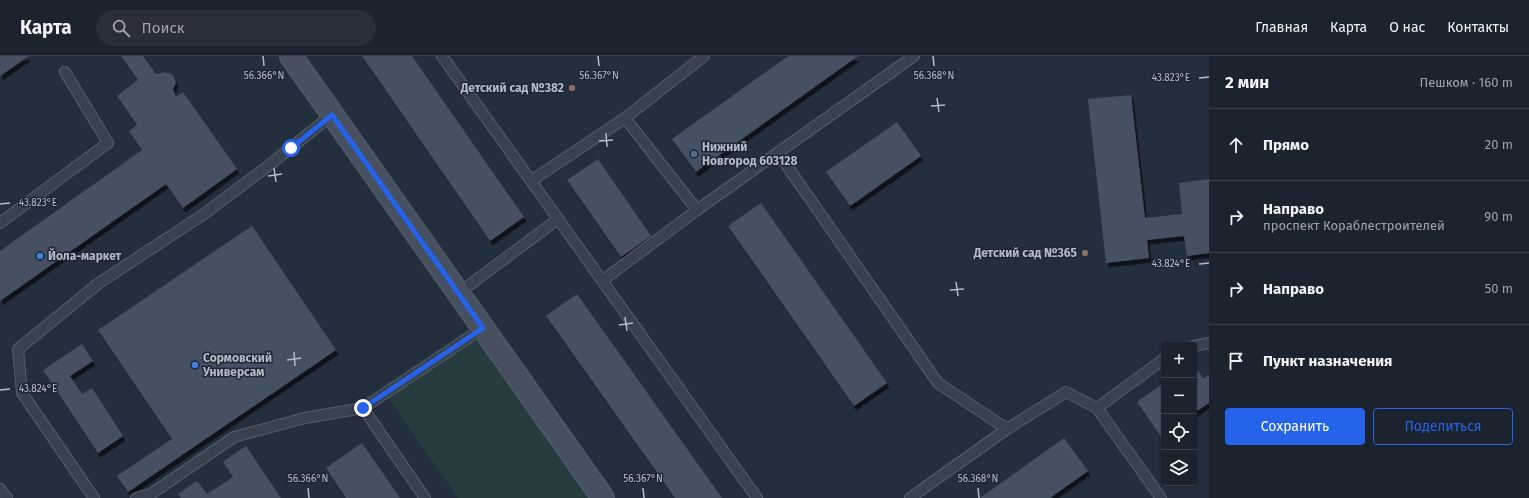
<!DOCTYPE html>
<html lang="ru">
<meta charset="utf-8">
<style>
:root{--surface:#1b232e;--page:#282f3a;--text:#f1f3f6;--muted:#a0a4aa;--line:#39404a;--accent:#2563eb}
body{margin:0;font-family:"Fira Sans",sans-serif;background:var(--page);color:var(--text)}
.controls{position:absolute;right:12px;bottom:12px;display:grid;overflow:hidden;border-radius:4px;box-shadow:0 1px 3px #0004}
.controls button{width:36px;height:36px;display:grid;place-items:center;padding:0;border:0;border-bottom:1px solid var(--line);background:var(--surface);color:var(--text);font:20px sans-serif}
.stop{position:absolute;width:12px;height:12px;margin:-9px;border:3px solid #2563eb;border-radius:50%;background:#fff}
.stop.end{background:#2563eb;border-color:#fff;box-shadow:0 1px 4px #0008}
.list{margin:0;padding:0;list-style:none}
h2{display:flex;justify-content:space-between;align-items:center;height:52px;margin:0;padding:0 16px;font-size:17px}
h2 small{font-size:13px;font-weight:400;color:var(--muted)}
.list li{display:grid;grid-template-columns:26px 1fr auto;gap:12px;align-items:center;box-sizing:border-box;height:72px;padding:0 16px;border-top:1px solid var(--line)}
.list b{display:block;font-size:15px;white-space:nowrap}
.list p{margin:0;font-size:13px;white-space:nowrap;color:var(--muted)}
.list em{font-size:13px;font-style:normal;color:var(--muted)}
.actions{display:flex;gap:8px;padding:12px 16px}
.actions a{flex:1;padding:9px 0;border:1px solid var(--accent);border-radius:4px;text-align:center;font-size:14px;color:var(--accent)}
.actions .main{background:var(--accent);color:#fff}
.icon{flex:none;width:22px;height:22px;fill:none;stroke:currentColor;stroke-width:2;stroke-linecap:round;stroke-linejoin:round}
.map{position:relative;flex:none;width:1209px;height:442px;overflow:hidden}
header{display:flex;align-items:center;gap:24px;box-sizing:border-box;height:56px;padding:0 20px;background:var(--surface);border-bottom:1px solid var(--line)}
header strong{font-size:19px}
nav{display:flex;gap:22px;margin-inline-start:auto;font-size:14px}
.search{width:280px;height:36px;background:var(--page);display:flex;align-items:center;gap:10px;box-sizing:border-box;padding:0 14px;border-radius:22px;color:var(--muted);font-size:15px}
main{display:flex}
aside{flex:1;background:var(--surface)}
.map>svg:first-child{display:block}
</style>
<header>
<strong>Карта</strong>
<div class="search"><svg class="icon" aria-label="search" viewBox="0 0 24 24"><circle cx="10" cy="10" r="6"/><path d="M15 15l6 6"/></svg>Поиск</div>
<nav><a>Главная</a><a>Карта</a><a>О нас</a><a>Контакты</a></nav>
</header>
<main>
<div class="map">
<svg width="1209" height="442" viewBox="0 0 1209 442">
<defs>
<filter id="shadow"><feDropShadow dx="2.5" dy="4.5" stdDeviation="0" flood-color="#0009"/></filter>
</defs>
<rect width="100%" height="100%" fill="#242f3e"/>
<path fill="#263c3f" d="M 483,272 L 603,442 L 458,442 L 385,337 Z"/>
<path fill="#455162" filter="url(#shadow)" d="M 0,0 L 29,0 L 0,20 Z
M 121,0 L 143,0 L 156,18 L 165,16 L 173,19 L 176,27 L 173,33 L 176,41 L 183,36 L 237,113 L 183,152 L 166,128 L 0,245 L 0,195 L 142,94 L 129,75 L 137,69 L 117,40 L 138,24 Z
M 362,0 L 412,0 L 524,161 L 490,185 Z
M 788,0 L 858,0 L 696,116 L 672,83 Z
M 1131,39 L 1145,162 L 1182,158 L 1179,127 L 1209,123 L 1209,197 L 1187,200 L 1184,180 L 1147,184 L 1149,202 L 1106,207 L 1088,43 Z
M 897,66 L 921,100 L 850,150 L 826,116 Z
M 598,103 L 651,180 L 621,201 L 567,124 Z
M 761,147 L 887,327 L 854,350 L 728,170 Z
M 252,170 L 336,294 L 128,436 L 117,420 L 172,383 L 98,274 Z
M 577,238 L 722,442 L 675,442 L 546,260 Z
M 82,288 L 93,305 L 70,320 L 82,338 L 92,332 L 123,380 L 98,397 L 43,314 Z
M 1194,309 L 1203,322 L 1209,319 L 1209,347 L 1194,357 Z
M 1164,327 L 1164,378 L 1161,381 L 1137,346 Z
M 1064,382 L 1088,415 L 1050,442 L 980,442 Z
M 362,387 L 400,442 L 346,442 L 326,412 Z
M 246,390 L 281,442 L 181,442 L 178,438 L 197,425 L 207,438 L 233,421 L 223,406 Z"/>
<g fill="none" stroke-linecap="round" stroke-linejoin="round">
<g stroke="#565f6c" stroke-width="12">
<path id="lane" d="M 442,0 L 757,442
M 625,62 L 704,0
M 778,97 L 938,327 L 1007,373
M 531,125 L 625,62 L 697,154 L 603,224
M 697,154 L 914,0
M 0,167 L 108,87 L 65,16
M 459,237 L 558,163
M 1194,290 L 1209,287
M 363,352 L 425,442
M 1097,352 L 1164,303
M 0,433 L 7,442
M 94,442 L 22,337 L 18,293 L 99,227 L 204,158 L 268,110 L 332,59
M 136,442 L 151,438 L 234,381 L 305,362 L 363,352 L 483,272
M 910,442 L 1007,373 L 1066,336 L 1097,352 L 1161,442"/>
</g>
<g stroke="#565f6c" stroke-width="24">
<path id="secondary" d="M 291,0 L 603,442"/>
</g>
<use href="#lane" stroke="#38414e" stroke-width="10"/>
<use href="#secondary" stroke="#465061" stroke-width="22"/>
</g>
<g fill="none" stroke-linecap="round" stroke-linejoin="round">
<path stroke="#2563eb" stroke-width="5" d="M 291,92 L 332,59 L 483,272 L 363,352"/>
</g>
<path fill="none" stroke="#b4bcc9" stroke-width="1.5" d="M 263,0 L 264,10M 598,0 L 599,10M 933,0 L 934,10M 1199,22 L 1209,21M 937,42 L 939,56M 931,50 L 945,49M 606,77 L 607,91M 599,85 L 613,84M 274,112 L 276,126M 268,120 L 282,118M 0,148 L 10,147M 1199,208 L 1209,207M 956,226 L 958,240M 950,234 L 964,233M 625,261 L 627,275M 619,269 L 633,267M 294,296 L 295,310M 287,304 L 301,302M 0,334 L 10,333M 308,432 L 309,442M 643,432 L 644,442M 978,432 L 979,442"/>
<g fill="#8d6e63" stroke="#1d2633" stroke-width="1.5">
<circle cx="572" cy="32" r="4"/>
<circle cx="1085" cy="197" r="4"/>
</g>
<circle fill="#5c6f8a" stroke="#1d2633" stroke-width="1.5" cx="694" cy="98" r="4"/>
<g fill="#3f7fe0" stroke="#1d2633" stroke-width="1.5">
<circle cx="40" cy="200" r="4"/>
<circle cx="195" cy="309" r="4"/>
</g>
<g text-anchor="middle" stroke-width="3" stroke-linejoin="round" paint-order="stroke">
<g font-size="12" font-weight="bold" fill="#b4bcc9" stroke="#1d2633" text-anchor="start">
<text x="564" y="36" text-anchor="end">Детский сад №382</text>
<text x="702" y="95">Нижний<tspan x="702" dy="14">Новгород 603128</tspan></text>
<text x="1077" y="201" text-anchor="end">Детский сад №365</text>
<text x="48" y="204">Йола-маркет</text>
<text x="203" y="306">Сормовский<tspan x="203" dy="14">Универсам</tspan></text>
</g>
</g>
<g font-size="10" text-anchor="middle" fill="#b4bcc9" stroke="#1d2633" stroke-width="3" stroke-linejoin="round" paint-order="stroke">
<text x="264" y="23">56.366°N</text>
<text x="599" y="23">56.367°N</text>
<text x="934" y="23">56.368°N</text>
<text x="1171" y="25">43.823°E</text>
<text x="38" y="150">43.823°E</text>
<text x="1171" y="211">43.824°E</text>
<text x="38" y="336">43.824°E</text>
<text x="308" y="426">56.366°N</text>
<text x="643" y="426">56.367°N</text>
<text x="978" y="426">56.368°N</text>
</g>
</svg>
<div class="controls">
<button>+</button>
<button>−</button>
<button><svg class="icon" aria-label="locate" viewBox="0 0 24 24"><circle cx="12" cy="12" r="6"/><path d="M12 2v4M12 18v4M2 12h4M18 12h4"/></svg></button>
<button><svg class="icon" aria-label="layers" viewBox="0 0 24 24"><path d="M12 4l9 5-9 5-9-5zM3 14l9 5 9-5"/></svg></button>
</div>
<div class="stop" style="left:291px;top:92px"></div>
<div class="stop end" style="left:363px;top:352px"></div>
</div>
<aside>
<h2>2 мин<small>Пешком · 160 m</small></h2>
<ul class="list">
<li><svg class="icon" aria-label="ahead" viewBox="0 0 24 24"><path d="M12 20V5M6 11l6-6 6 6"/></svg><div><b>Прямо</b></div><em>20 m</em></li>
<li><svg class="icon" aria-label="right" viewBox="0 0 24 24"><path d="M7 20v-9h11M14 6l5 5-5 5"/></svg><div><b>Направо</b><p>проспект Кораблестроителей</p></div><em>90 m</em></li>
<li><svg class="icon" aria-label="right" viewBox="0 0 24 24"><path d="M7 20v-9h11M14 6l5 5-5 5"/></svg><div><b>Направо</b></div><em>50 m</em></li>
<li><svg class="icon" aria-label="arrive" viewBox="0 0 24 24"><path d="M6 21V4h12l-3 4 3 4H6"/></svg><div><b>Пункт назначения</b></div></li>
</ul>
<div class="actions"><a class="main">Сохранить</a><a>Поделиться</a></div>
</aside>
</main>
